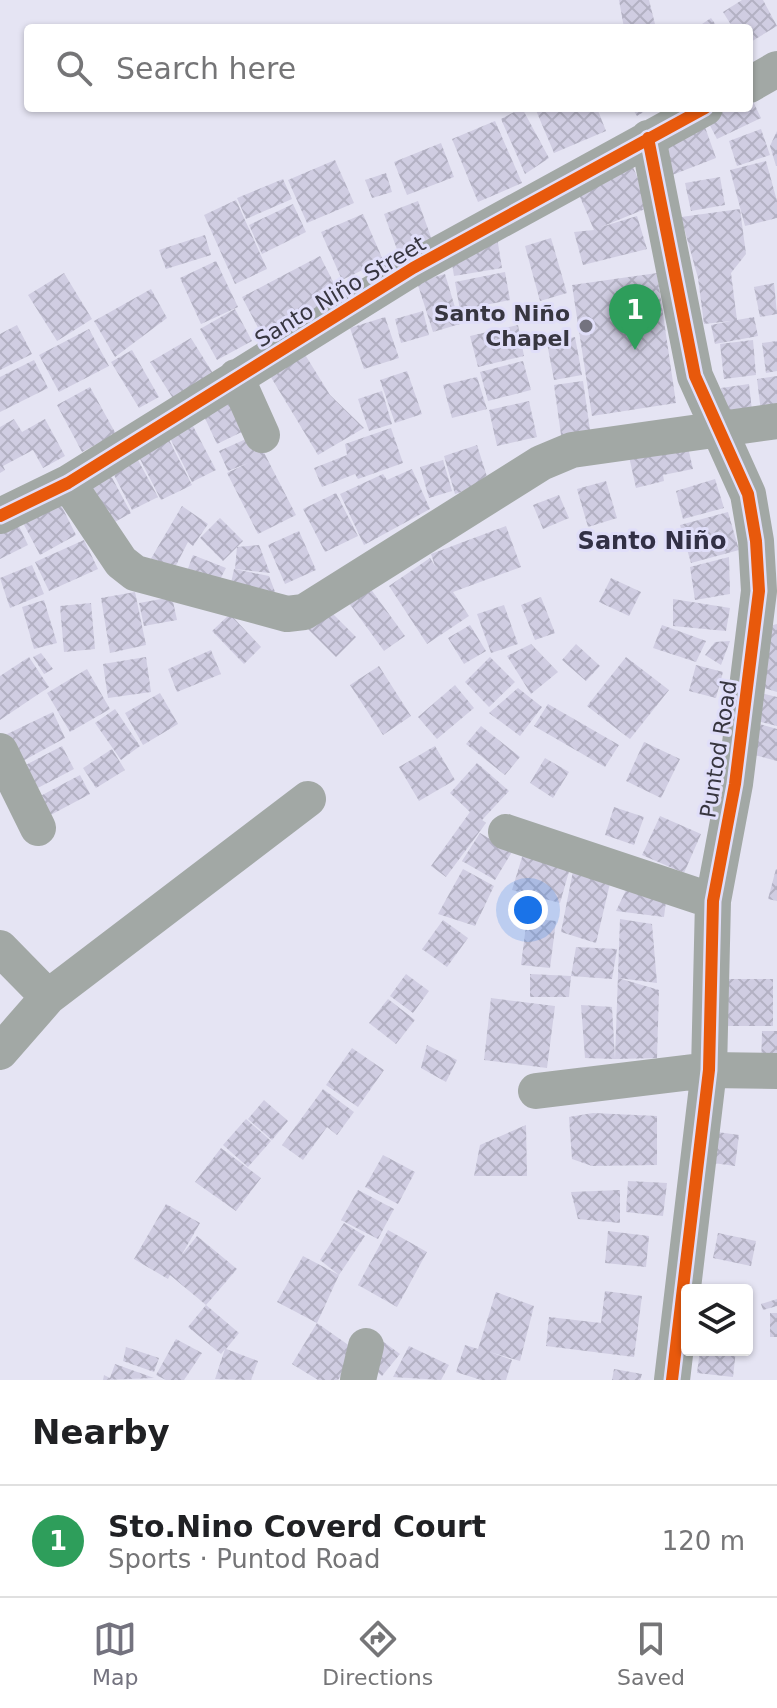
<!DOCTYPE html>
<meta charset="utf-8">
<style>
:root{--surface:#fff;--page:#f2f2f2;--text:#202124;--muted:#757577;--line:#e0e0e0;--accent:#74737f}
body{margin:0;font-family:"DejaVu Sans",sans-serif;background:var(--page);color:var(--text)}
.controls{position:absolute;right:24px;bottom:24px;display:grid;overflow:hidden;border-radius:8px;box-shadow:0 2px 6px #0004}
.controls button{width:72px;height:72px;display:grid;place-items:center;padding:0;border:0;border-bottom:2px solid var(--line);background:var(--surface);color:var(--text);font:40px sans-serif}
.you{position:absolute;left:528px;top:910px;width:28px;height:28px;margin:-20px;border:6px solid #fff;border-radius:50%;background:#1a73e8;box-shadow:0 0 0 12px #1a73e833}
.badge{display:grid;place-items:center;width:52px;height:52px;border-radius:50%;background:var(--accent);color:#fff;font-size:26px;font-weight:700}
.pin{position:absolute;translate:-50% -66px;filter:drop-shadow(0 2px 4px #0008)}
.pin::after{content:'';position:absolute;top:42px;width:28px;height:24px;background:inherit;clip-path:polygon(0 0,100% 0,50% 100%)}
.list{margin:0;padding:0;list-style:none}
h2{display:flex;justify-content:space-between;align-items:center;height:104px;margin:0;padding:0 32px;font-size:34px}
h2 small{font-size:26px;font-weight:400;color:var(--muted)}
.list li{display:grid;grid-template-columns:52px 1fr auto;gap:24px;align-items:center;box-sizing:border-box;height:112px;padding:0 32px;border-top:2px solid var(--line)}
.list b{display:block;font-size:30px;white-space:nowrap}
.list p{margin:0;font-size:26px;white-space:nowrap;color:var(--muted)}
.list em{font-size:26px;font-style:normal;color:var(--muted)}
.icon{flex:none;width:44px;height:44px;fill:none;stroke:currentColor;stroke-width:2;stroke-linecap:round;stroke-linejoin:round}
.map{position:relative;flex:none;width:777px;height:1380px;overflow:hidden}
.search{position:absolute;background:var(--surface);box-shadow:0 2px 6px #0004;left:24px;right:24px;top:24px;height:88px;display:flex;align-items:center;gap:20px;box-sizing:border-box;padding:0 28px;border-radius:8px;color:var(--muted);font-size:30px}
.sheet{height:216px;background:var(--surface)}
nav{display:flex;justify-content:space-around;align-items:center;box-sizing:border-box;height:112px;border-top:2px solid var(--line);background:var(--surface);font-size:22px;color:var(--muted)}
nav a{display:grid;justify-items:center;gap:4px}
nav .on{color:var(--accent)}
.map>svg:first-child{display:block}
</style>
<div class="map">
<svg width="777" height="1380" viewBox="0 0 777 1380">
<defs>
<pattern id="building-cross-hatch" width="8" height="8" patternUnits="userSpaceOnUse" patternTransform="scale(2)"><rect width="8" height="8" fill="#d0cde2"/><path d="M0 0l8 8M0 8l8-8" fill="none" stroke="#b3b1c3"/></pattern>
</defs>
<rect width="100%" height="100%" fill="#e5e4f3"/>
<path fill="url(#building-cross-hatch)" d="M 619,0 L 649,0 L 656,28 L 624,28 Z
M 742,0 L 763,0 L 777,26 L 749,43 L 749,28 L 733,28 L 723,12 Z
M 711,18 L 718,28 L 696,28 Z
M 749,93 L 761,118 L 717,139 L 704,114 L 717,108 L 749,108 Z
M 522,108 L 549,158 L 525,174 L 501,119 Z
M 535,108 L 597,108 L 606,131 L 554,153 Z
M 632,108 L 650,108 L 637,116 Z
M 495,121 L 522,183 L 478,202 L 452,139 Z
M 705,127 L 716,158 L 667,177 L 655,146 Z
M 761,129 L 770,155 L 737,166 L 729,141 Z
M 777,131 L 777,166 L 776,166 L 770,146 Z
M 441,143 L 454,177 L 407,195 L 394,162 Z
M 335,160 L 354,203 L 307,223 L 288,180 Z
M 630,160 L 650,207 L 601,227 L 637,216 L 647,249 L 583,265 L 574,232 L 594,230 L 574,183 Z
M 766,161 L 777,201 L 777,218 L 745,226 L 730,170 Z
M 386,173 L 392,192 L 372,198 L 365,180 Z
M 720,177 L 725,205 L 691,211 L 685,183 Z
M 283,179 L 292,199 L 246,219 L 237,198 Z
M 236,200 L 267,269 L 235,284 L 204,215 Z
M 418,201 L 432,240 L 398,252 L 384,214 Z
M 293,204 L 306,232 L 262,254 L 249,225 Z
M 740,209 L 746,254 L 731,273 L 737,320 L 754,317 L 758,336 L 715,344 L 711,325 L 731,321 L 704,324 L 698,278 L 681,217 Z
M 363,214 L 383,260 L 342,280 L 321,232 Z
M 205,235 L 211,255 L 166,269 L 159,250 Z
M 497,237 L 502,268 L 454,276 L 449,245 Z
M 551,238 L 567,293 L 540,301 L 525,246 Z
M 320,256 L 342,299 L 264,339 L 242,297 Z
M 216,261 L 238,307 L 201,324 L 180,278 Z
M 505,272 L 510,300 L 460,310 L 455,282 Z
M 64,273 L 92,319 L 57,341 L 28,295 Z
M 657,273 L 676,403 L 592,416 L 572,285 Z
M 445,274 L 460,324 L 433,332 L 417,282 Z
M 774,283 L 777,314 L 760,317 L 754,287 Z
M 151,289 L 167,318 L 115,357 L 94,321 Z
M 235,309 L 252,341 L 217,360 L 200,329 Z
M 423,311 L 429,335 L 401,343 L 395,319 Z
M 385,317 L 399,358 L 364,369 L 350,328 Z
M 17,325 L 32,354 L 0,370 L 0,334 Z
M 518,325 L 524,356 L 478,367 L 470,336 Z
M 89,329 L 109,366 L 59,392 L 39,355 Z
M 575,337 L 582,375 L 554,380 L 547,343 Z
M 191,338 L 214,375 L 174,400 L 150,362 Z
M 753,340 L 756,375 L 724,379 L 720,344 Z
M 777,341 L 777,371 L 766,373 L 762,343 Z
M 132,350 L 159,397 L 139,408 L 111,362 Z
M 304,353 L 330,395 L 364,428 L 318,455 L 269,374 Z
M 34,360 L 48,388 L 0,412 L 0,377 Z
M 523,361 L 531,390 L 488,401 L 480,372 Z
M 407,371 L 422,414 L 395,423 L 380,380 Z
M 777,376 L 777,410 L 761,412 L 757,379 Z
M 477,377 L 487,409 L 452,418 L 443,385 Z
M 583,381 L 592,444 L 563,449 L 554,385 Z
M 749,384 L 753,419 L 726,423 L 721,388 Z
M 90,387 L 116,434 L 82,452 L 57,405 Z
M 382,391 L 392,424 L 369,431 L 358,399 Z
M 237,397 L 252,427 L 217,444 L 203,414 Z
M 529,401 L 537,437 L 497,446 L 489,410 Z
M 14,419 L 22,432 L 45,419 L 65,456 L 43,468 L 33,450 L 3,466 L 5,470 L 0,473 L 0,427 Z
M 193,426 L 216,470 L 192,482 L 170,438 Z
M 391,428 L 403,463 L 358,479 L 355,474 L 322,487 L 314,468 L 347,455 L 345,444 Z
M 255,435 L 296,515 L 258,534 L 227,473 L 248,463 L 228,471 L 219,451 Z
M 168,438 L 192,485 L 161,500 L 140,459 Z
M 687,443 L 693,469 L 663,475 L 664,481 L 636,488 L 628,452 Z
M 477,445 L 489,483 L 455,494 L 444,456 Z
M 138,460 L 158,497 L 132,510 L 113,473 Z
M 443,460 L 452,491 L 429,498 L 420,467 Z
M 412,469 L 430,509 L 364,545 L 340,494 L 383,474 L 387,480 Z
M 110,474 L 131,513 L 104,528 L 84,489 Z
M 715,479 L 724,508 L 683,519 L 676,491 Z
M 606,481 L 617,518 L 588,527 L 577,489 Z
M 336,493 L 358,536 L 325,552 L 303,509 Z
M 559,495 L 569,518 L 543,529 L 533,505 Z
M 59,501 L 76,535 L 40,555 L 22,521 Z
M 182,506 L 208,524 L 193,546 L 188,542 L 172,573 L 149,562 Z
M 728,512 L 739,550 L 691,563 L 680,525 Z
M 14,516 L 28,545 L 0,559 L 0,523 Z
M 220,518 L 243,541 L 223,561 L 200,538 Z
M 506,526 L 521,567 L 453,592 L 469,616 L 427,644 L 389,586 L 430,558 L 435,566 L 431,554 Z
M 299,531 L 316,570 L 285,584 L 268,545 Z
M 84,540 L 98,569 L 49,591 L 35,562 Z
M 259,545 L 270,573 L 235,569 L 237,547 Z
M 193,555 L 226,568 L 217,585 L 186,574 Z
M 729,557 L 730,594 L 695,600 L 690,567 Z
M 32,565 L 44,594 L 10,608 L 0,578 Z
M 234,569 L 269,576 L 277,597 L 230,588 Z
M 611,578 L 641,592 L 629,616 L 599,602 Z
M 370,588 L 405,636 L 384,651 L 349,603 Z
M 135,592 L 146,645 L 110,653 L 101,598 Z
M 172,597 L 177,620 L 144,626 L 139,603 Z
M 541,597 L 555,633 L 535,640 L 521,605 Z
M 673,599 L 730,608 L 726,631 L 673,626 Z
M 44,600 L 57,643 L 34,649 L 22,607 Z
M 91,603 L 95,649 L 64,652 L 60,606 Z
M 504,605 L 518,644 L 491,653 L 477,614 Z
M 327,608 L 356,637 L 336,657 L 307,628 Z
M 230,614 L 261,647 L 244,664 L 212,631 Z
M 777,624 L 777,692 L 752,684 L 761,628 Z
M 470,625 L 486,651 L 464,664 L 448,638 Z
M 662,625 L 706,641 L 696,662 L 653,648 Z
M 730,641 L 721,665 L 705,655 L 715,642 Z
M 531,644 L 558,672 L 531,694 L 507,656 Z
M 576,644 L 600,666 L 586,681 L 562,660 Z
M 211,650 L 221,674 L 177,692 L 168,669 Z
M 41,653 L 53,669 L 44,674 L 33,657 Z
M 29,657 L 49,687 L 0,720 L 0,676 Z
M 146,657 L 151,692 L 108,698 L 103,664 Z
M 490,657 L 515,682 L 489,707 L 465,682 Z
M 626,657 L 669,690 L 630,739 L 587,706 Z
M 696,665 L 723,672 L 716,698 L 689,691 Z
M 379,666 L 411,716 L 383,735 L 350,685 Z
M 87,669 L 110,709 L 70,732 L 47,693 Z
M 455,685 L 474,708 L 437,739 L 418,717 Z
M 518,688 L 542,707 L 520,736 L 489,713 Z
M 753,691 L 777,697 L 777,726 L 746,718 Z
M 160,693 L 178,724 L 143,745 L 125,713 Z
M 548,704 L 619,745 L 605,767 L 534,726 Z
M 115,709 L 140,746 L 121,760 L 95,723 Z
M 53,712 L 65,738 L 19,763 L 3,736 Z
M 752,722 L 777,729 L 777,761 L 744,752 Z
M 481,726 L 520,757 L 505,775 L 466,744 Z
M 644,742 L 680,759 L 661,798 L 626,781 Z
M 62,746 L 74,769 L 32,791 L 20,768 Z
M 435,746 L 455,780 L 419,801 L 399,767 Z
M 112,749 L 125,770 L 96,788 L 83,768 Z
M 545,758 L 569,772 L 553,798 L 530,783 Z
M 477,763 L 509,791 L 482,820 L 486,823 L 446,877 L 431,866 L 470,812 L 450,793 Z
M 80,775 L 90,794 L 45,818 L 29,802 Z
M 614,807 L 644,817 L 634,845 L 605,835 Z
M 660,816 L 701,834 L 684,873 L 642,855 Z
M 480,833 L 512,852 L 495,880 L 462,861 Z
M 523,854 L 570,868 L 560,903 L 512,890 Z
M 574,866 L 611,879 L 596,943 L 561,932 Z
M 463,869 L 494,886 L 475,926 L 438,914 Z
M 776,869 L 777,869 L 777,901 L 768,899 Z
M 629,884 L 667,893 L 664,917 L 616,911 Z
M 527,918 L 556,921 L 550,968 L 521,965 Z
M 620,919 L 652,924 L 657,983 L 618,978 L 659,990 L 657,1058 L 615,1059 Z
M 443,920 L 468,938 L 447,967 L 422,949 Z
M 576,947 L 617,949 L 612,979 L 571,976 Z
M 406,974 L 429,991 L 413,1013 L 390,996 Z
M 530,974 L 571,976 L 569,997 L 530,997 Z
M 727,979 L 773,979 L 773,1026 L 727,1026 Z
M 491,998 L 555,1006 L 547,1068 L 484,1060 Z
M 388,999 L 415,1020 L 396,1044 L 369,1023 Z
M 581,1005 L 612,1007 L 615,1059 L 585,1058 Z
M 762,1031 L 777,1031 L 777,1069 L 761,1069 Z
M 427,1045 L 457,1060 L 446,1082 L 421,1068 Z
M 352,1048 L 384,1070 L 358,1107 L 326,1085 Z
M 323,1089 L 354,1112 L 337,1135 L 327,1127 L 303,1160 L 282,1145 Z
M 264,1100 L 288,1121 L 272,1140 L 248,1119 Z
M 593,1113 L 657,1116 L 657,1165 L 592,1166 L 572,1159 L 569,1117 Z
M 246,1119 L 271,1141 L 248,1167 L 223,1145 Z
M 526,1125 L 527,1176 L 474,1176 L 480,1145 Z
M 710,1131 L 739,1135 L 735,1166 L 706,1162 Z
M 221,1148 L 261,1178 L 236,1211 L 195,1182 Z
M 383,1155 L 415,1172 L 398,1204 L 365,1187 Z
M 628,1181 L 667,1183 L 663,1216 L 626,1212 Z
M 358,1190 L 394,1209 L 378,1239 L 341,1220 Z
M 620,1190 L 620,1223 L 578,1219 L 571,1192 Z
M 166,1204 L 200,1223 L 181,1256 L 197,1236 L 237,1269 L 206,1305 L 239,1333 L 226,1349 L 258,1361 L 251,1380 L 215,1379 L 225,1349 L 221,1354 L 188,1327 L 206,1305 L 170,1275 L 168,1279 L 134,1259 Z
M 344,1223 L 365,1236 L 339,1275 L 317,1323 L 357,1351 L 338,1380 L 318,1380 L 292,1364 L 317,1323 L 277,1302 L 303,1256 L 339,1275 L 320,1260 Z
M 388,1230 L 427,1252 L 397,1307 L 358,1285 Z
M 608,1231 L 649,1236 L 646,1267 L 605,1263 Z
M 718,1233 L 756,1241 L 751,1266 L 713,1258 Z
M 605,1291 L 642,1296 L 634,1357 L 546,1346 L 549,1317 L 601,1323 Z
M 496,1292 L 534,1306 L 520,1361 L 490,1352 L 512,1360 L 506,1380 L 481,1380 L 456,1372 L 465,1345 L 478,1349 Z
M 777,1299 L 777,1306 L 763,1310 L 761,1304 Z
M 747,1313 L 752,1313 L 752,1336 L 747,1336 Z
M 770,1313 L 777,1313 L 777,1337 L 770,1337 Z
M 176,1339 L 202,1353 L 184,1380 L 166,1380 L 156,1375 Z
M 381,1340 L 400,1354 L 382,1376 L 364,1361 Z
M 409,1346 L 449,1365 L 441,1380 L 393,1377 Z
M 126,1347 L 159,1358 L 154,1372 L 123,1361 Z
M 700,1350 L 736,1350 L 733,1377 L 697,1373 Z
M 115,1364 L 154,1378 L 103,1380 L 104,1375 L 110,1378 Z
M 614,1369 L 642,1374 L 640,1380 L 612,1380 Z"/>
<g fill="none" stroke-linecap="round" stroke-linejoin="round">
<path stroke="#a2a8a5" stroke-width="36" d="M 749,85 L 777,69
M 648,138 L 695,376 L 748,494 L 756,541 L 759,591 L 735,784 L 713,901 L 709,1070 L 672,1380
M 236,377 L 262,435
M 68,483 L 121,562 L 135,573 L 287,614 L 304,612 L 541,463 L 572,450 L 777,421
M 0,516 L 68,483 L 413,268 L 705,108
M 0,751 L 38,828
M 506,832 L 713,901
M 0,948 L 48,997
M 0,1052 L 48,997 L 308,799
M 536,1091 L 709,1070 L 777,1071
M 358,1380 L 366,1346"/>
<g stroke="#e0def9" stroke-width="17">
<path id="cycleway" d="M 648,138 L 695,376 L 748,494 L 756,541 L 759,591 L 735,784 L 713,901 L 709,1070 L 672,1380
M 0,516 L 68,483 L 413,268 L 705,108"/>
</g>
<use href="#cycleway" stroke="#e8590c" stroke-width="12"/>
</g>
<circle fill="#74737f" stroke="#e0def9" stroke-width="3" cx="586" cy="326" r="8"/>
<g text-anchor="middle" stroke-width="6" stroke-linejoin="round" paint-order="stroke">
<g font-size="22" fill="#373640" stroke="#e0def9">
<text transform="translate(340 291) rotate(-31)" y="8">Santo Niño Street</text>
<text transform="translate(718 749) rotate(-81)" y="8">Puntod Road</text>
</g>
<g font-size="22" font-weight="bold" fill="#373640" stroke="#e0def9" text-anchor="end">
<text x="570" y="321">Santo Niño<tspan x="570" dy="25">Chapel</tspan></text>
</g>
<g font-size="24" font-weight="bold" fill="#323045" stroke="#e0def9">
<text x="652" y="549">Santo Niño</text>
</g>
</g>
</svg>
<div class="controls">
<button><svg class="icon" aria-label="layers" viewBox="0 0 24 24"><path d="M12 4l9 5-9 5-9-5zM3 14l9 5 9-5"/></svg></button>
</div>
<div class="you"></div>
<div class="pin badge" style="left:635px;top:350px;background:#2e9e5b">1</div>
<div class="search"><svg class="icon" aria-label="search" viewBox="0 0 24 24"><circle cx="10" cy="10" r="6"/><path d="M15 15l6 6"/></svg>Search here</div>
</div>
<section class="sheet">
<h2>Nearby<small></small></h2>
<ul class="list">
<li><span class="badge" style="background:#2e9e5b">1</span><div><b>Sto.Nino Coverd Court</b><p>Sports · Puntod Road</p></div><em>120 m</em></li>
</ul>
</section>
<nav>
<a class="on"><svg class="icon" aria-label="map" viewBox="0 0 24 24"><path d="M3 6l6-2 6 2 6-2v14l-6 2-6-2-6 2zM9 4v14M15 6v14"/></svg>Map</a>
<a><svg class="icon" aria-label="directions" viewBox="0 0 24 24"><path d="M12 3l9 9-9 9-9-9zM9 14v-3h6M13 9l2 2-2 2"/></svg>Directions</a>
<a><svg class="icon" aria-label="saved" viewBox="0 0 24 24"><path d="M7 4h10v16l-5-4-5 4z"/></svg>Saved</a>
</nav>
